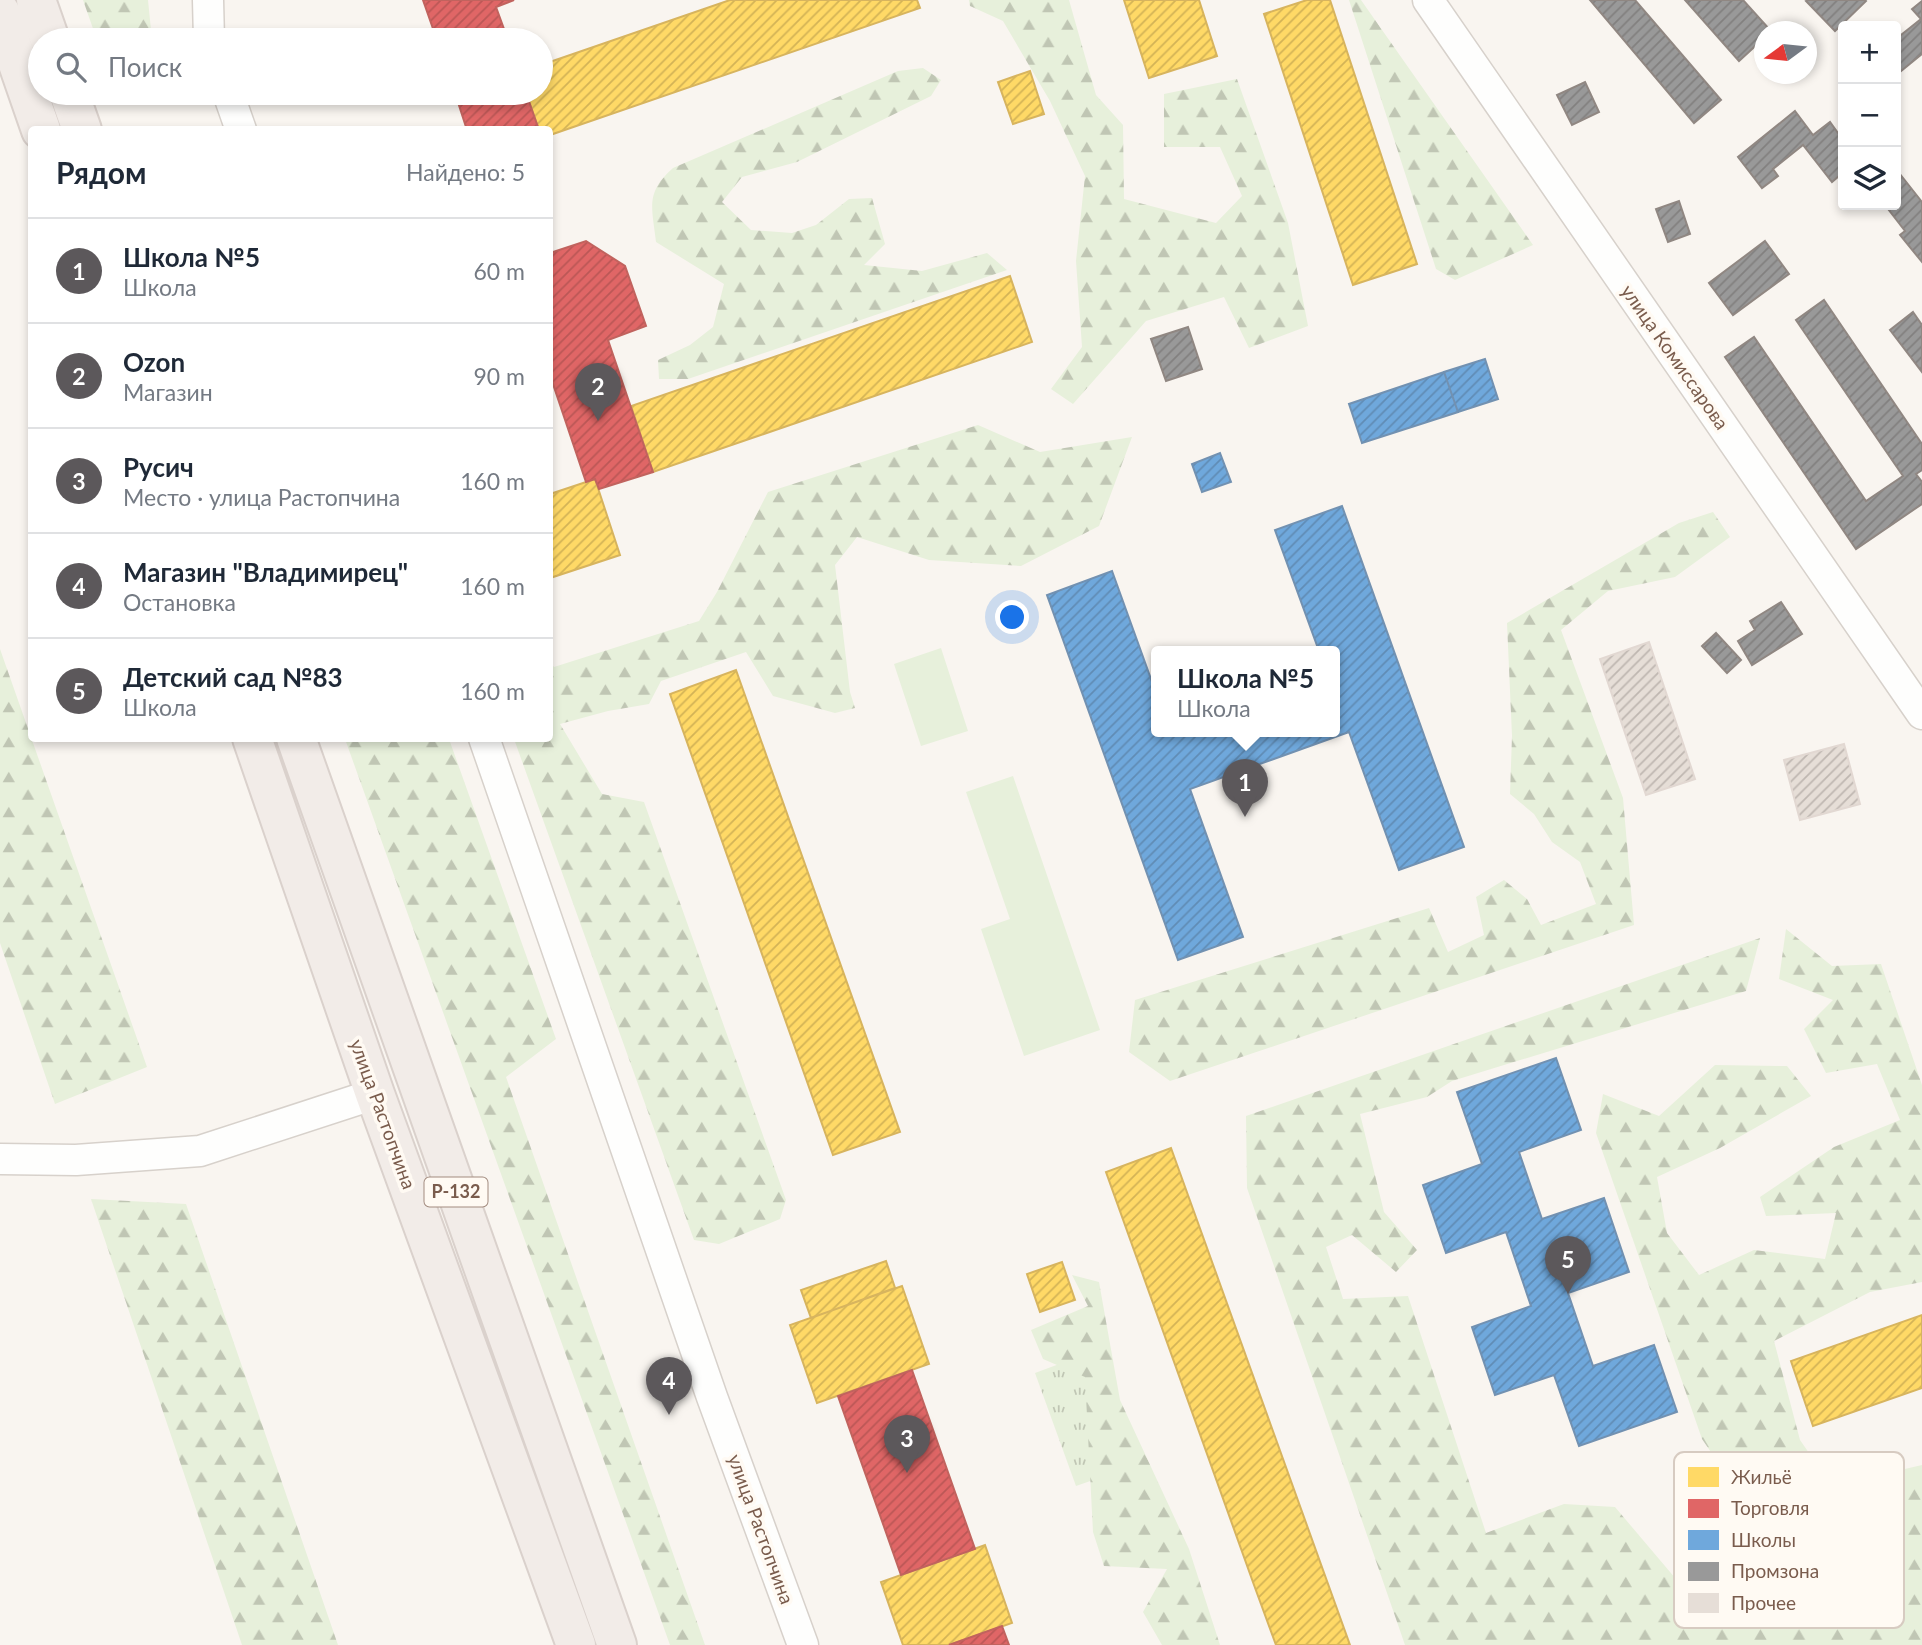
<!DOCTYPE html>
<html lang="ru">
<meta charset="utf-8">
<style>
:root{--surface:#fff;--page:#f2f2f3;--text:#1f2937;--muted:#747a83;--line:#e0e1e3;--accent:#5c585b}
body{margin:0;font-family:Lato,sans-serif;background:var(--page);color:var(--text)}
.controls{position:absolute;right:21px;top:21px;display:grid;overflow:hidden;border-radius:7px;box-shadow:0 4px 10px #0003}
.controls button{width:63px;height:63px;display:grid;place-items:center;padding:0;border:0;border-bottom:2px solid var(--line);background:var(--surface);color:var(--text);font:35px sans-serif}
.compass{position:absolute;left:1754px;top:21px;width:63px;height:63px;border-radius:50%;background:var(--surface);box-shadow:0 4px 10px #0003;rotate:255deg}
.you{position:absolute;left:1013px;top:618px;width:24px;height:24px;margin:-18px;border:5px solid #fff;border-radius:50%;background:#1a73e8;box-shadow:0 0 0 10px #1a73e833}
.badge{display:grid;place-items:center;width:46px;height:46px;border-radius:50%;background:var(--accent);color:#fff;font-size:23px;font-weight:700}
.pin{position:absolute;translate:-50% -58px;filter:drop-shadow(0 2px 4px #0008)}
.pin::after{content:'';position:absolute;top:37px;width:24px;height:21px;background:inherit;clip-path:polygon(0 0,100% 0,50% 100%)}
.popup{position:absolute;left:1151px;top:646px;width:189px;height:91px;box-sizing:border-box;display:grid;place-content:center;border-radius:7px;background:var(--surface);filter:drop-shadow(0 2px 5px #0005);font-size:23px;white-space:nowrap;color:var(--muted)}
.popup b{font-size:26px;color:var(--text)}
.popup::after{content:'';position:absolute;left:50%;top:100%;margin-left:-14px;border:14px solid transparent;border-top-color:var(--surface)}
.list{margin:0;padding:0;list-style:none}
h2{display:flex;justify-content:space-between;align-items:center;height:91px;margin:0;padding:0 28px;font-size:30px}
h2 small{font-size:23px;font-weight:400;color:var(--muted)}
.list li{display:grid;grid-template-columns:46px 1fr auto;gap:21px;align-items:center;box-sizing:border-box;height:105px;padding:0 28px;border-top:2px solid var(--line)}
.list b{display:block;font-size:26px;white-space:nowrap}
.list p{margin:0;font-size:23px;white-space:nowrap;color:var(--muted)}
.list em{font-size:23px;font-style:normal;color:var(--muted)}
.icon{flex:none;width:38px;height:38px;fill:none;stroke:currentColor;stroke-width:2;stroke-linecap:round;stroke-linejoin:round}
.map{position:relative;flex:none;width:1922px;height:1645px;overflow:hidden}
.search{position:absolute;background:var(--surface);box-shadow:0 4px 10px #0003;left:28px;top:28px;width:525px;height:77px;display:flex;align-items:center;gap:18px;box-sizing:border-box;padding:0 24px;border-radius:38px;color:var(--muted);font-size:26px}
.panel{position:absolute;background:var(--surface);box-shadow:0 4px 10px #0003;left:28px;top:126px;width:525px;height:616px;border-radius:7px}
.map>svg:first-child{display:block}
</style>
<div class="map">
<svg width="1922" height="1645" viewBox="0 0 1922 1645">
<defs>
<pattern id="grass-tufts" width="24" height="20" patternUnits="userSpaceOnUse" patternTransform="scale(1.75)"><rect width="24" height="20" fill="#e7f0db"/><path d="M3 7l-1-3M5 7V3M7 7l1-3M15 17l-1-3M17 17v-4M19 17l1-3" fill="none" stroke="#c0c6b4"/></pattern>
<pattern id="forest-firs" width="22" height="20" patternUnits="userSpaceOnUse" patternTransform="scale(1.75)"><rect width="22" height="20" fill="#e7f0db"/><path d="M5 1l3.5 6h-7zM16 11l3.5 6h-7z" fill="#c0c6b4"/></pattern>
<pattern id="homes-hatch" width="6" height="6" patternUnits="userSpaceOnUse" patternTransform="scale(1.75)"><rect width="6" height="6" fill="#ffd966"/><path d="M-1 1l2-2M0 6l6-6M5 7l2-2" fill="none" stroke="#d3b356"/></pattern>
<pattern id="shops-hatch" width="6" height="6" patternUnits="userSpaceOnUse" patternTransform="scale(1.75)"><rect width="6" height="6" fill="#e06666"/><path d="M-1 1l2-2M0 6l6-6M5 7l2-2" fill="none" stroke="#bb5756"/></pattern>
<pattern id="schools-hatch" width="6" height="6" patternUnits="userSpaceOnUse" patternTransform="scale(1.75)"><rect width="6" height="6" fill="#6fa8dc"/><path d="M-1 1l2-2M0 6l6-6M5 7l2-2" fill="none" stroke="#608cb5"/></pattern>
<pattern id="industry-hatch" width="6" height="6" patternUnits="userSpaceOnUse" patternTransform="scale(1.75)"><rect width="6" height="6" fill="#999"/><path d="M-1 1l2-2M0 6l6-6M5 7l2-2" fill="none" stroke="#82807f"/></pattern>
<pattern id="building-hatch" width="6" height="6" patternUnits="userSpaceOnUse" patternTransform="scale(1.75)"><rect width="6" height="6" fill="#e6ded7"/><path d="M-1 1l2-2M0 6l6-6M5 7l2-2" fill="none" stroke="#bfb7b1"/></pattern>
</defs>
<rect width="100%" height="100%" fill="#f9f5f0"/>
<path fill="url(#grass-tufts)" d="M 1078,1357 L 1119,1471 L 1076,1486 L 1035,1373 Z"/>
<path fill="url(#forest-firs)" d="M 83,0 L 148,0 L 152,40 L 97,40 Z
M 969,0 L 1069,0 L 1096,95 L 1123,125 L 1124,199 L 1216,223 L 1242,196 L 1220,147 L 1164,147 L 1164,94 L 1237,79 L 1288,223 L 1308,326 L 1249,348 L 1224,297 L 1146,321 L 1073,404 L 1051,389 L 1082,347 L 1076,261 L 1085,176 L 1050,101 L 1003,21 L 970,6 Z
M 1349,0 L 1361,0 L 1533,245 L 1455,280 L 1436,269 Z
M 923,68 L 941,80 L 931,96 L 797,162 L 742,177 L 722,202 L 751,230 L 792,233 L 816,225 L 849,199 L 872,198 L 885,244 L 864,265 L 922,271 L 987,253 L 1007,270 L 688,379 L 659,379 L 658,360 L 690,345 L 713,327 L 724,284 L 656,242 C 652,207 645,193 673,168 L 898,71 Z
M 978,425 L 1040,452 L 1132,437 L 1099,526 L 1021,566 L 929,560 L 857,537 L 835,565 L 850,692 L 855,708 L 835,713 L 773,696 L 746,652 L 661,681 L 649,704 L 608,711 L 560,724 L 602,794 L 644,802 L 786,1200 L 780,1219 L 719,1244 L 694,1240 L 514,739 L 550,738 L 550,662 L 554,667 L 699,621 L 717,592 L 768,492 Z
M 1713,512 L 1730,537 L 1675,577 L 1608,591 L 1561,630 L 1623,798 L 1634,925 L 1170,1081 L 1129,1052 L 1135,1000 L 1429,908 L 1448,952 L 1484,935 L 1476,897 L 1504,880 L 1527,899 L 1541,925 L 1596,904 L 1580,862 L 1552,842 L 1534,814 L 1510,794 L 1512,736 L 1507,623 L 1679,523 Z
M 0,649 L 147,1067 L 55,1104 L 0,943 Z
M 345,739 L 449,739 L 556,1039 L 506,1077 L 705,1645 L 670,1645 Z
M 1786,929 L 1832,966 L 1881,964 L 1922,1085 L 1922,1282 L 1870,1292 L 1774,1341 L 1800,1440 L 1832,1486 L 1922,1465 L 1922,1645 L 1405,1645 L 1247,1188 L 1246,1116 L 1760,938 L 1746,991 L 1452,1081 L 1427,1097 L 1360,1114 L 1384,1212 L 1417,1250 L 1396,1272 L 1352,1235 L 1326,1247 L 1343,1299 L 1408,1296 L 1486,1533 L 1564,1504 L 1615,1507 L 1709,1618 L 1764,1598 L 1758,1521 L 1702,1439 L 1596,1133 L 1603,1094 L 1659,1116 L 1715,1065 L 1787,1066 L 1811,1096 L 1720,1148 L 1657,1177 L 1667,1233 L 1699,1275 L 1754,1250 L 1825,1259 L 1836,1213 L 1766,1216 L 1760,1197 L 1834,1147 L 1900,1120 L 1877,1064 L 1826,1073 L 1804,1029 L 1833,1000 L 1779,979 Z
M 91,1199 L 186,1204 L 338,1645 L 242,1645 Z
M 1072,1275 L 1099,1282 L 1120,1400 L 1189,1549 L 1220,1645 L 1162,1645 L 1143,1612 L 1167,1569 L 1104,1566 L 1093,1532 L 1085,1377 L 1043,1359 L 1031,1330 L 1088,1306 Z"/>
<path fill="#e7f0db" d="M 941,648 L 968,731 L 921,746 L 894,664 Z
M 1013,776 L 1100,1030 L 1024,1056 L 981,929 L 1010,919 L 966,792 Z"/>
<path fill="url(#homes-hatch)" stroke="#d7b45e" stroke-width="2" d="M 730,0 L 917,0 L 920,8 L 550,135 L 550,130 L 539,130 L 526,93 L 541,93 L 541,65 Z
M 1124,0 L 1199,0 L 1217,56 L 1149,78 Z
M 1307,0 L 1330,0 L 1417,264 L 1353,285 L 1264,14 Z
M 1030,71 L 1044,114 L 1013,124 L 998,82 Z
M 1010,276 L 1032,342 L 653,472 L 631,406 Z
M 595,479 L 620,555 L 550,578 L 550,494 Z
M 736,670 L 900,1132 L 833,1155 L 670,694 Z
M 1171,1148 L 1350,1645 L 1276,1645 L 1254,1585 L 1106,1172 Z
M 886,1261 L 895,1288 L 811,1318 L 801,1290 Z
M 1062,1262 L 1075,1300 L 1040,1312 L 1027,1274 Z
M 902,1286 L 929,1364 L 817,1403 L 790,1325 Z
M 1922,1315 L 1922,1388 L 1813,1426 L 1791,1361 Z
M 985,1545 L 1012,1623 L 949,1645 L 903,1645 L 881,1582 Z"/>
<path fill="url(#shops-hatch)" stroke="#c1635e" stroke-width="2" d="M 423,0 L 514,0 L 496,7 L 508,40 L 437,40 Z
M 455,93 L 526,93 L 539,130 L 467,130 Z
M 586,241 L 625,266 L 646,326 L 608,340 L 653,472 L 599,489 L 595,479 L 586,482 L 550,375 L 550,253 Z
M 912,1370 L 975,1549 L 901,1575 L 838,1396 Z
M 1002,1626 L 1009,1645 L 949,1645 Z"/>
<path fill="url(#schools-hatch)" stroke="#7291b1" stroke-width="2" d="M 1485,359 L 1498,399 L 1458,412 L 1444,372 Z
M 1444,372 L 1458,412 L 1362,443 L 1349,404 Z
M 1220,453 L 1231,482 L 1202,492 L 1192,464 Z
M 1342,506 L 1464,847 L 1399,870 L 1349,732 L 1190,789 L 1243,937 L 1178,960 L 1047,595 L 1112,571 L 1156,693 L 1156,731 L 1334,731 L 1334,651 L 1319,651 L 1275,530 Z
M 1556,1058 L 1581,1130 L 1519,1152 L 1542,1219 L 1604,1198 L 1629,1272 L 1568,1293 L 1593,1366 L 1654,1345 L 1677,1412 L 1579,1446 L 1554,1375 L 1495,1395 L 1472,1327 L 1531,1306 L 1506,1232 L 1446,1253 L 1423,1185 L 1482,1164 L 1457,1092 Z"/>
<path fill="url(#industry-hatch)" stroke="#908782" stroke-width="2" d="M 1590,0 L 1635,0 L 1721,100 L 1694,123 Z
M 1685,0 L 1743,0 L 1771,31 L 1764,32 L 1764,38 L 1739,61 Z
M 1808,0 L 1865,0 L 1866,1 L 1835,31 L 1806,1 Z
M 1922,1 L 1922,54 L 1901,71 L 1896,65 L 1896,39 L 1921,19 L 1912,9 Z
M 1585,82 L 1599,112 L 1572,125 L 1557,95 Z
M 1795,111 L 1813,135 L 1830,122 L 1843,140 L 1843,182 L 1839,176 L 1832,182 L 1803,145 L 1773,169 L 1778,176 L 1762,188 L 1738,157 Z
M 1896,169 L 1922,202 L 1922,262 L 1900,235 L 1905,231 L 1885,205 L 1896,205 Z
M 1679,201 L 1690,234 L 1668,242 L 1656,209 Z
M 1765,241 L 1789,274 L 1733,315 L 1709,283 Z
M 1824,300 L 1922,444 L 1922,470 L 1916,474 L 1922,482 L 1922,504 L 1856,549 L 1725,357 L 1754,337 L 1866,501 L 1903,476 L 1796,320 Z
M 1913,312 L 1922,325 L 1922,372 L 1890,330 Z
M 1188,327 L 1202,369 L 1166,381 L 1151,339 Z
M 1781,602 L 1802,634 L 1752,665 L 1738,641 L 1755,630 L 1750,621 Z
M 1716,633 L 1741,660 L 1727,673 L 1702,646 Z"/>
<path fill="url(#building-hatch)" stroke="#e2d8d2" stroke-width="2" d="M 1649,642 L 1695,779 L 1646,795 L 1600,659 Z
M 1844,744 L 1860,804 L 1800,820 L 1784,760 Z"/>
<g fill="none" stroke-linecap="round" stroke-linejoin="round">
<g stroke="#d7d1cb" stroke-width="33">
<path id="minor" d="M 208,0 L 209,40
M 1428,0 L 1922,714
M 228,93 L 241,130
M 484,738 L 712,1397 L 803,1645
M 0,1159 L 76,1160 L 200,1151 L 375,1094"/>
</g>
<g stroke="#dad1cc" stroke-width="42">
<path id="trunk" d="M 36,0 L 50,40
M 0,12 L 41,130
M 69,93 L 82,130
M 252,738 L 375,1094 L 576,1645
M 296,738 L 617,1645"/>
</g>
<use href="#minor" stroke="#fefefd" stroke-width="30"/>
<use href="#trunk" stroke="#f2ece8" stroke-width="38"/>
</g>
<g text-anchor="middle" stroke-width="7" stroke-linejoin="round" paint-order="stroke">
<rect fill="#fffaf3" stroke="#a28b7f" stroke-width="2" x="424.5" y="1177.5" width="63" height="29" rx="5"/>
<g font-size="18" font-weight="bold" fill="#7a5c4d">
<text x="456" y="1198">Р-132</text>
</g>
<g font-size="19" fill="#7a5c4d" stroke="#fffaf3">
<text transform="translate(1675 357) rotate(55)" y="7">улица Комиссарова</text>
<text transform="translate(383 1114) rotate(70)" y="7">улица Растопчина</text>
<text transform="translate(761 1529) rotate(70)" y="7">улица Растопчина</text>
</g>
</g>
<rect x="1674" y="1452" width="230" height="176" rx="10" fill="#fffaf3" stroke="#d7cbc1" stroke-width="2"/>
<rect x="1688" y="1467" width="31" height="20" fill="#ffd966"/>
<rect x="1688" y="1499" width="31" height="19" fill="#e06666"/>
<rect x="1688" y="1530" width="31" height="20" fill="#6fa8dc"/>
<rect x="1688" y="1562" width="31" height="19" fill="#999"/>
<rect x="1688" y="1593" width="31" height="20" fill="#e6ded7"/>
<g font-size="19" fill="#7a5c4d">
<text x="1731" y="1484">Жильё</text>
<text x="1731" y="1515">Торговля</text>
<text x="1731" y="1547">Школы</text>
<text x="1731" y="1578">Промзона</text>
<text x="1731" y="1610">Прочее</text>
</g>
</svg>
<div class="controls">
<button>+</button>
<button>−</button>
<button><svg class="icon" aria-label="layers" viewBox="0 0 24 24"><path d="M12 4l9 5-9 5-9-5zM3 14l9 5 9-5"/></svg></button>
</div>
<svg class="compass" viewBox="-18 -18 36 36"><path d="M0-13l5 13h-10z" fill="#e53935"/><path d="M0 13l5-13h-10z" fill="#747a83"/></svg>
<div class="you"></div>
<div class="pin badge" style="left:1245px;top:817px">1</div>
<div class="popup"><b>Школа №5</b>Школа</div>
<div class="pin badge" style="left:598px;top:421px">2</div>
<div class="pin badge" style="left:907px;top:1473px">3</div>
<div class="pin badge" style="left:669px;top:1415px">4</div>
<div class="pin badge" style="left:1568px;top:1294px">5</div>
<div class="search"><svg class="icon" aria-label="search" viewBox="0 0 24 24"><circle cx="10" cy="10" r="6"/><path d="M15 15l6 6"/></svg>Поиск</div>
<section class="panel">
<h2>Рядом<small>Найдено: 5</small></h2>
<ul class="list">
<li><span class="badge">1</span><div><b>Школа №5</b><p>Школа</p></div><em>60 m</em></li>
<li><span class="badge">2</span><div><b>Ozon</b><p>Магазин</p></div><em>90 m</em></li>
<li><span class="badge">3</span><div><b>Русич</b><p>Место · улица Растопчина</p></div><em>160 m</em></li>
<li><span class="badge">4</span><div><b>Магазин &quot;Владимирец&quot;</b><p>Остановка</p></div><em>160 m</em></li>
<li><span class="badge">5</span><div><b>Детский сад №83</b><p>Школа</p></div><em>160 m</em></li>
</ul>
</section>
</div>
